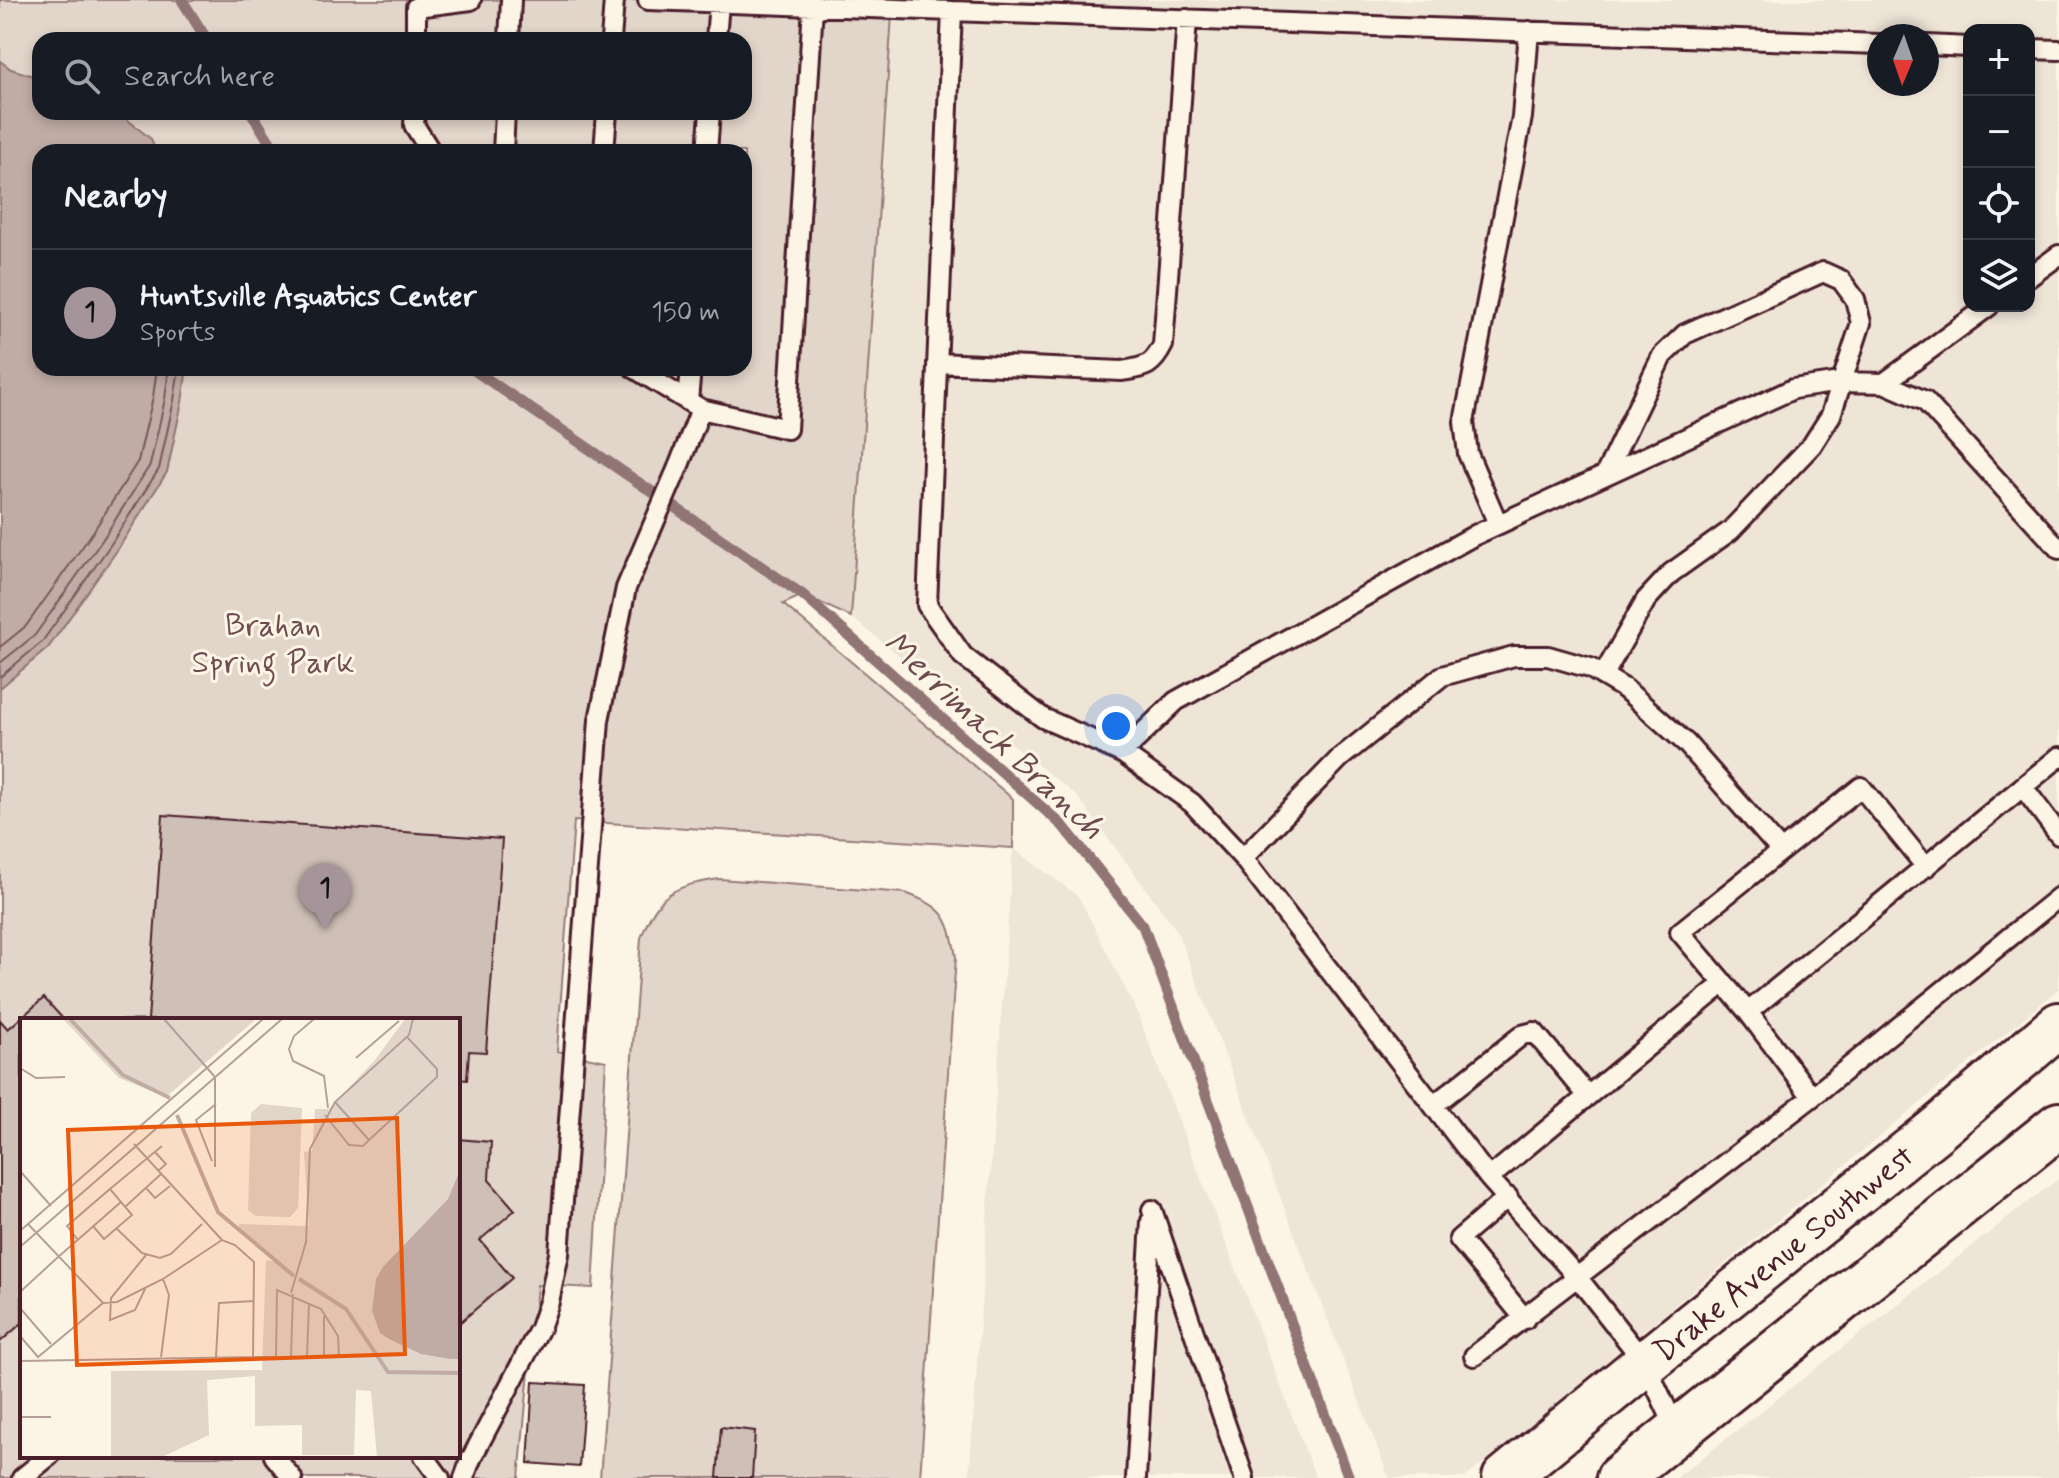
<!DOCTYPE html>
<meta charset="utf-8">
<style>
:root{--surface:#171b24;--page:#20242c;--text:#f1f3f6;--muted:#9ea1a6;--line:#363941;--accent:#a6949b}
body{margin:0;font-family:Mynerve,sans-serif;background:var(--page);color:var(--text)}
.controls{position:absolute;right:24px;top:24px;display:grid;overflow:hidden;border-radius:16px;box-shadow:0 4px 12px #0003}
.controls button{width:72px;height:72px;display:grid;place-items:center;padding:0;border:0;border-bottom:2px solid var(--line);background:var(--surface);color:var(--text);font:40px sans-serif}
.compass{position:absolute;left:1867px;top:24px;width:72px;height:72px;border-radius:50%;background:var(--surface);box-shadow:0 4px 12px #0003;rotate:182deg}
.you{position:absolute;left:1116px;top:726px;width:28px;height:28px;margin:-20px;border:6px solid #fff;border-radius:50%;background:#1a73e8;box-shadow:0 0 0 12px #1a73e833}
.badge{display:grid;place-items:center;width:52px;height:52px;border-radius:50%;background:var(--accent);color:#111;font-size:26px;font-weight:700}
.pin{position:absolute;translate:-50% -66px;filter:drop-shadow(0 2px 4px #0008)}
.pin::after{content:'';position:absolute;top:42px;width:28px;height:24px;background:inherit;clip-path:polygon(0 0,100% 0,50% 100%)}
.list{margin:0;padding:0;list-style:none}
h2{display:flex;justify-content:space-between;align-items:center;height:104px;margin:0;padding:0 32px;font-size:34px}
h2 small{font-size:26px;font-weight:400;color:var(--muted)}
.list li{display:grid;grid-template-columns:52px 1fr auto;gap:24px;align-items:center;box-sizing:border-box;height:128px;padding:0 32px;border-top:2px solid var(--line)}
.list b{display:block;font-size:30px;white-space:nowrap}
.list p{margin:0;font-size:26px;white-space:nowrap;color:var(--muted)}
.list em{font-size:26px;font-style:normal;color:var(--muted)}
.icon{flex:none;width:44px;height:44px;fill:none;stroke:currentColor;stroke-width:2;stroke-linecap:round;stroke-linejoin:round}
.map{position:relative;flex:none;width:2059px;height:1478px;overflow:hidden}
.search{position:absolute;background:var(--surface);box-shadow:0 4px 12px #0003;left:32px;top:32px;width:720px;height:88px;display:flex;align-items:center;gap:20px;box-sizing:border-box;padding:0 28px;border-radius:24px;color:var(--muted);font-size:30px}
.panel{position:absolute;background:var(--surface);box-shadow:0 4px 12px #0003;left:32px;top:144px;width:720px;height:232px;border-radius:24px}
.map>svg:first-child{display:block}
</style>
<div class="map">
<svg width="2059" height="1478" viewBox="0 0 2059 1478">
<rect width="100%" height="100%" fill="#fcf5e5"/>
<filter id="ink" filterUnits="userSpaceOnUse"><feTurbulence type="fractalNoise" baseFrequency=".0125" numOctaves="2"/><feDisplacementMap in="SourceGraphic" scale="16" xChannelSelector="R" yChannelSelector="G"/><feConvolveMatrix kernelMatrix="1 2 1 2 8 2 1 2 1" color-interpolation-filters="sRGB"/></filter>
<g filter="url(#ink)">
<path fill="#eee5d7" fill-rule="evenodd" d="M 893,0 L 2059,0 L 2059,989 L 1465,1478 L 1389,1478 L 1177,931 L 1077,796 L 851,617 ZM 1969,30 L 2029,30 L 2029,306 L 1969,306 ZM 1879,36 L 1927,36 L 1927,84 L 1879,84 Z
M 1013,848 L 1079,897 L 1137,1012 L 1316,1478 L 969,1478 Z
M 2059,1178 L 2059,1478 L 1676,1478 Z"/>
<path fill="#e2d5ca" stroke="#967a7a" stroke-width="2" fill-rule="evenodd" d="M 0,0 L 893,0 L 851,617 L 803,595 L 783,604 L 1013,799 L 1013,848 L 574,821 L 557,1051 L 606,1061 L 593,1288 L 537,1285 L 519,1478 L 0,1478 ZM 40,40 L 744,40 L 744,112 L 40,112 ZM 40,152 L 744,152 L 744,368 L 40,368 ZM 22,1020 L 458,1020 L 458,1456 L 22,1456 Z
M 719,879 L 905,893 C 944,907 949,916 956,957 L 920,1478 L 600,1478 L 641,938 C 658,893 673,886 719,879 Z"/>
<path fill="#c0aca5" stroke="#917474" stroke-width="2" d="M 0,61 L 11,69 L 40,78 L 40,112 L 118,112 L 151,139 L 156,152 L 40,152 L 40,368 L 187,368 L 182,402 L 167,472 L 118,549 L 48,648 L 0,688 Z"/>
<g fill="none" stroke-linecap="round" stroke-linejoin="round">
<path stroke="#79575c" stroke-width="2" d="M 0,647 L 26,626 L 93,532 L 138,461 L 153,397 L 157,368
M 0,663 L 35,635 L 103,539 L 150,465 L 165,399 L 169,368
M 0,677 L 42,642 L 111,544 L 159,469 L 174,400 L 179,368"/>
<path stroke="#917474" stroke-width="11" d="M 182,0 L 207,40
M 251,112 L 276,152
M 471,368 L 803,595 L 1063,826 L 1143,926 L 1349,1478"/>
</g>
<path fill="#cfc0b7" stroke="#4a1f2b" stroke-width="2" d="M 163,815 L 502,839 L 486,1052 L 469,1051 L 467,1080 L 458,1079 L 458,1020 L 148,1020 Z
M 44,998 L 64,1020 L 22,1020 L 22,1323 L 0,1342 L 0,1020 L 8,1029 Z
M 458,1139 L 491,1142 L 489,1180 L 515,1210 L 480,1240 L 512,1278 L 458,1324 Z
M 533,1382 L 585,1385 L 579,1467 L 528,1463 Z
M 721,1427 L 755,1431 L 752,1478 L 717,1478 Z"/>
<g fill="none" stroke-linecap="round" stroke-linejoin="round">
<g stroke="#4a1f2b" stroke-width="24">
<path id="service" d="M 648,0 L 952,11
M 416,40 L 416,7 L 471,0
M 509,40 L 511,0
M 611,40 L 614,0
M 716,40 L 719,2
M 1879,44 L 952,11 L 927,605 L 963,656 L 1043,718 L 1122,753 L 1176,701 L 1475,535 L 1793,389 L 1840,382 L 1884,383 L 1925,401 L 2059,549
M 1927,45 L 1969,47
M 2029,49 L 2059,50
M 415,112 L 414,125 L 431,152
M 503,152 L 505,112
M 604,152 L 607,112
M 707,152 L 710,112
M 2029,277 L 2059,255
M 937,363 L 1122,371 C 1145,367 1152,367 1163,345 L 1187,19
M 634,368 L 701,409 L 787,429 L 813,6
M 1884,383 L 1989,306
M 688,401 L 691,368
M 1498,524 L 1468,454 L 1464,422 L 1522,117 L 1529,31
M 1603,676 L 1646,600 L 1671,573 L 1730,531 L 1812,445 L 1831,415 L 1861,323 L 1855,299 L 1841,280 L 1823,272 L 1685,334 L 1662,356 L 1605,475
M 1122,753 L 1192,803 L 1243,858 L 1489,1178 L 1578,1278 L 1645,1363 L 1677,1431
M 2023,787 L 2059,835
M 1243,858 L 1340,758 L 1442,676 L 1514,656 L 1548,656 L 1590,668 L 1625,689 L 1686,743 L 1781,851
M 1926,867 L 1861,787 L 1680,932 L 1748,1012 L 2059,757
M 1748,1012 L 1812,1097 L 2059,897
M 1434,1105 L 1522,1035 L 1534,1032 L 1588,1096
M 1489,1178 L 1724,983
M 1508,1197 L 1459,1239 L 1525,1319
M 1152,1210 L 1244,1478
M 1474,1356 L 1812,1097
M 274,1456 L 292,1478
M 424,1456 L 440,1478
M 22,1478 L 49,1456
M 464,1478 L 471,1459 L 540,1328 L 549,1302 L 559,1254 L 599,720 L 626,588 L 679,465 L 701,409
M 1136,1478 L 1151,1221"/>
</g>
<g stroke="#4a1f2b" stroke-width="50">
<path id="tertiary" d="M 1505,1478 L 1645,1363 L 1936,1130 L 2059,1025
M 1619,1478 L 2059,1125"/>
</g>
<use href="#service" stroke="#fcf5e5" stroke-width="18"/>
<use href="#tertiary" stroke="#fcf5e5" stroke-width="44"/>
</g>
</g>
<g text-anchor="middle" stroke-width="6" stroke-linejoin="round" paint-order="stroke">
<g font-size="32" fill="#704c53" stroke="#fcf5e5">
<text x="273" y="635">Brahan<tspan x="273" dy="37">Spring Park</tspan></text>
</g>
<g font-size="32" fill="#4a1f2b" stroke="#fcf5e5">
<text transform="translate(1783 1253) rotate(-39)" y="11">Drake Avenue Southwest</text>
</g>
<g font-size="34" font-style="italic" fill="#6d4950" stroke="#fcf5e5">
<text transform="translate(995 734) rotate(43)" y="12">Merrimack Branch</text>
</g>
</g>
<g transform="translate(20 1018)">
<rect width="440" height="440" fill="#fcf5e5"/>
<path d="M 43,1 L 236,1 L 146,79 L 99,60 ZM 385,1 L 440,1 L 440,355 L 417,356 L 440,357 L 440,439 L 357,439 L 351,373 L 336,372 L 334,437 L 282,437 L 282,407 L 235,408 L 235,358 L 187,362 L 189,417 L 142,439 L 91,439 L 91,353 L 242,352 L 246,242 L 257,244 L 219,214 L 219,206 L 289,208 L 284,134 L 292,133 L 295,91 L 309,91 L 355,42 ZM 241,86 L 282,90 L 278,190 L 270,199 L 236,198 L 228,192 L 231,95 Z" fill="#e2d5ca"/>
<path d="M 440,152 L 440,341 L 430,341 L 401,336 L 369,321 L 360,315 L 352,293 L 356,261 L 363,249 L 428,181 Z" fill="#c0aca5"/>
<path fill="none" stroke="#c0aca5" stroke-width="4" d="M 50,1 L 103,57 L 150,80M 157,97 L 198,194 L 274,258M 279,261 L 326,291 L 368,354 L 440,355"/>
<path fill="none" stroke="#b59f9b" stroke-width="2" d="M 144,1 L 195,59 L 195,149M 294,1 L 274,18 L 269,31 L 273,43 L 304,58 L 308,90M 387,19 L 417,51 L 417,59 L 349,122 L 315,84 L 389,17 L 393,1M 336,40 L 379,3M 0,50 L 16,60 L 45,59M 305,97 L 329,127 L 343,128 L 349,122M 114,126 L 202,222M 135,134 L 146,146 L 138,153M 192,143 L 176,102 L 196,86M 0,153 L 31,188M 126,170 L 135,180 L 150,168M 90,171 L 142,128M 105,189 L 141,156M 96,210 L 122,235 L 140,240 L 151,236 L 182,206M 0,213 L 243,1M 58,222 L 47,208 L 90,171 L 101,184M 0,229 L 262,1M 126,237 L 91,280 L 90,302 L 115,292 L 126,269M 0,274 L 37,240 L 101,184 L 112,197 L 84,221 L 73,208M 271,275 L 286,224 L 290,131 L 315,84M 0,290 L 31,326M 0,318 L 18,339 L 83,285M 141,339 L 149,277 L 143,261M 196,339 L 199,285 L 234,283M 233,339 L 304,339 L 319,337 L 318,318 L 301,291 L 257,272 L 256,339M 271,339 L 273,276M 287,339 L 289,285M 304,339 L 304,298M 0,343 L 233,339 L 234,244 L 215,227 L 202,222 L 143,261 L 97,284 L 83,285 L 8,206M 0,399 L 31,399"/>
<path fill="#e8590c" fill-opacity="0.15" stroke="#e8590c" stroke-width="4" d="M 377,100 L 385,336 L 57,347 L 48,112 Z"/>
<rect width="440" height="440" fill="none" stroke="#4a1f2b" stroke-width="4"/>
</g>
</svg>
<div class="controls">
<button>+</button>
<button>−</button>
<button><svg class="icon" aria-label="locate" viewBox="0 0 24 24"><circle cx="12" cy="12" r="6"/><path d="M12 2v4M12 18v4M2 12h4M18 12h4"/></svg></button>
<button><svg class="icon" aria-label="layers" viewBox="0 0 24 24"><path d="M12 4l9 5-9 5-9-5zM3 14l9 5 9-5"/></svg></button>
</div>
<svg class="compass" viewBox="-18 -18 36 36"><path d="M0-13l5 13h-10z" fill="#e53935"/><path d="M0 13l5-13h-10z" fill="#9ea1a6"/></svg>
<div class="you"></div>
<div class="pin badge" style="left:325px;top:929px">1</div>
<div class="search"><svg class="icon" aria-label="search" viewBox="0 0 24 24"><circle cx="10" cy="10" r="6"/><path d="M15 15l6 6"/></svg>Search here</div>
<section class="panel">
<h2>Nearby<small></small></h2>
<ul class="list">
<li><span class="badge">1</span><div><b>Huntsville Aquatics Center</b><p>Sports</p></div><em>150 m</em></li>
</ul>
</section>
</div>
